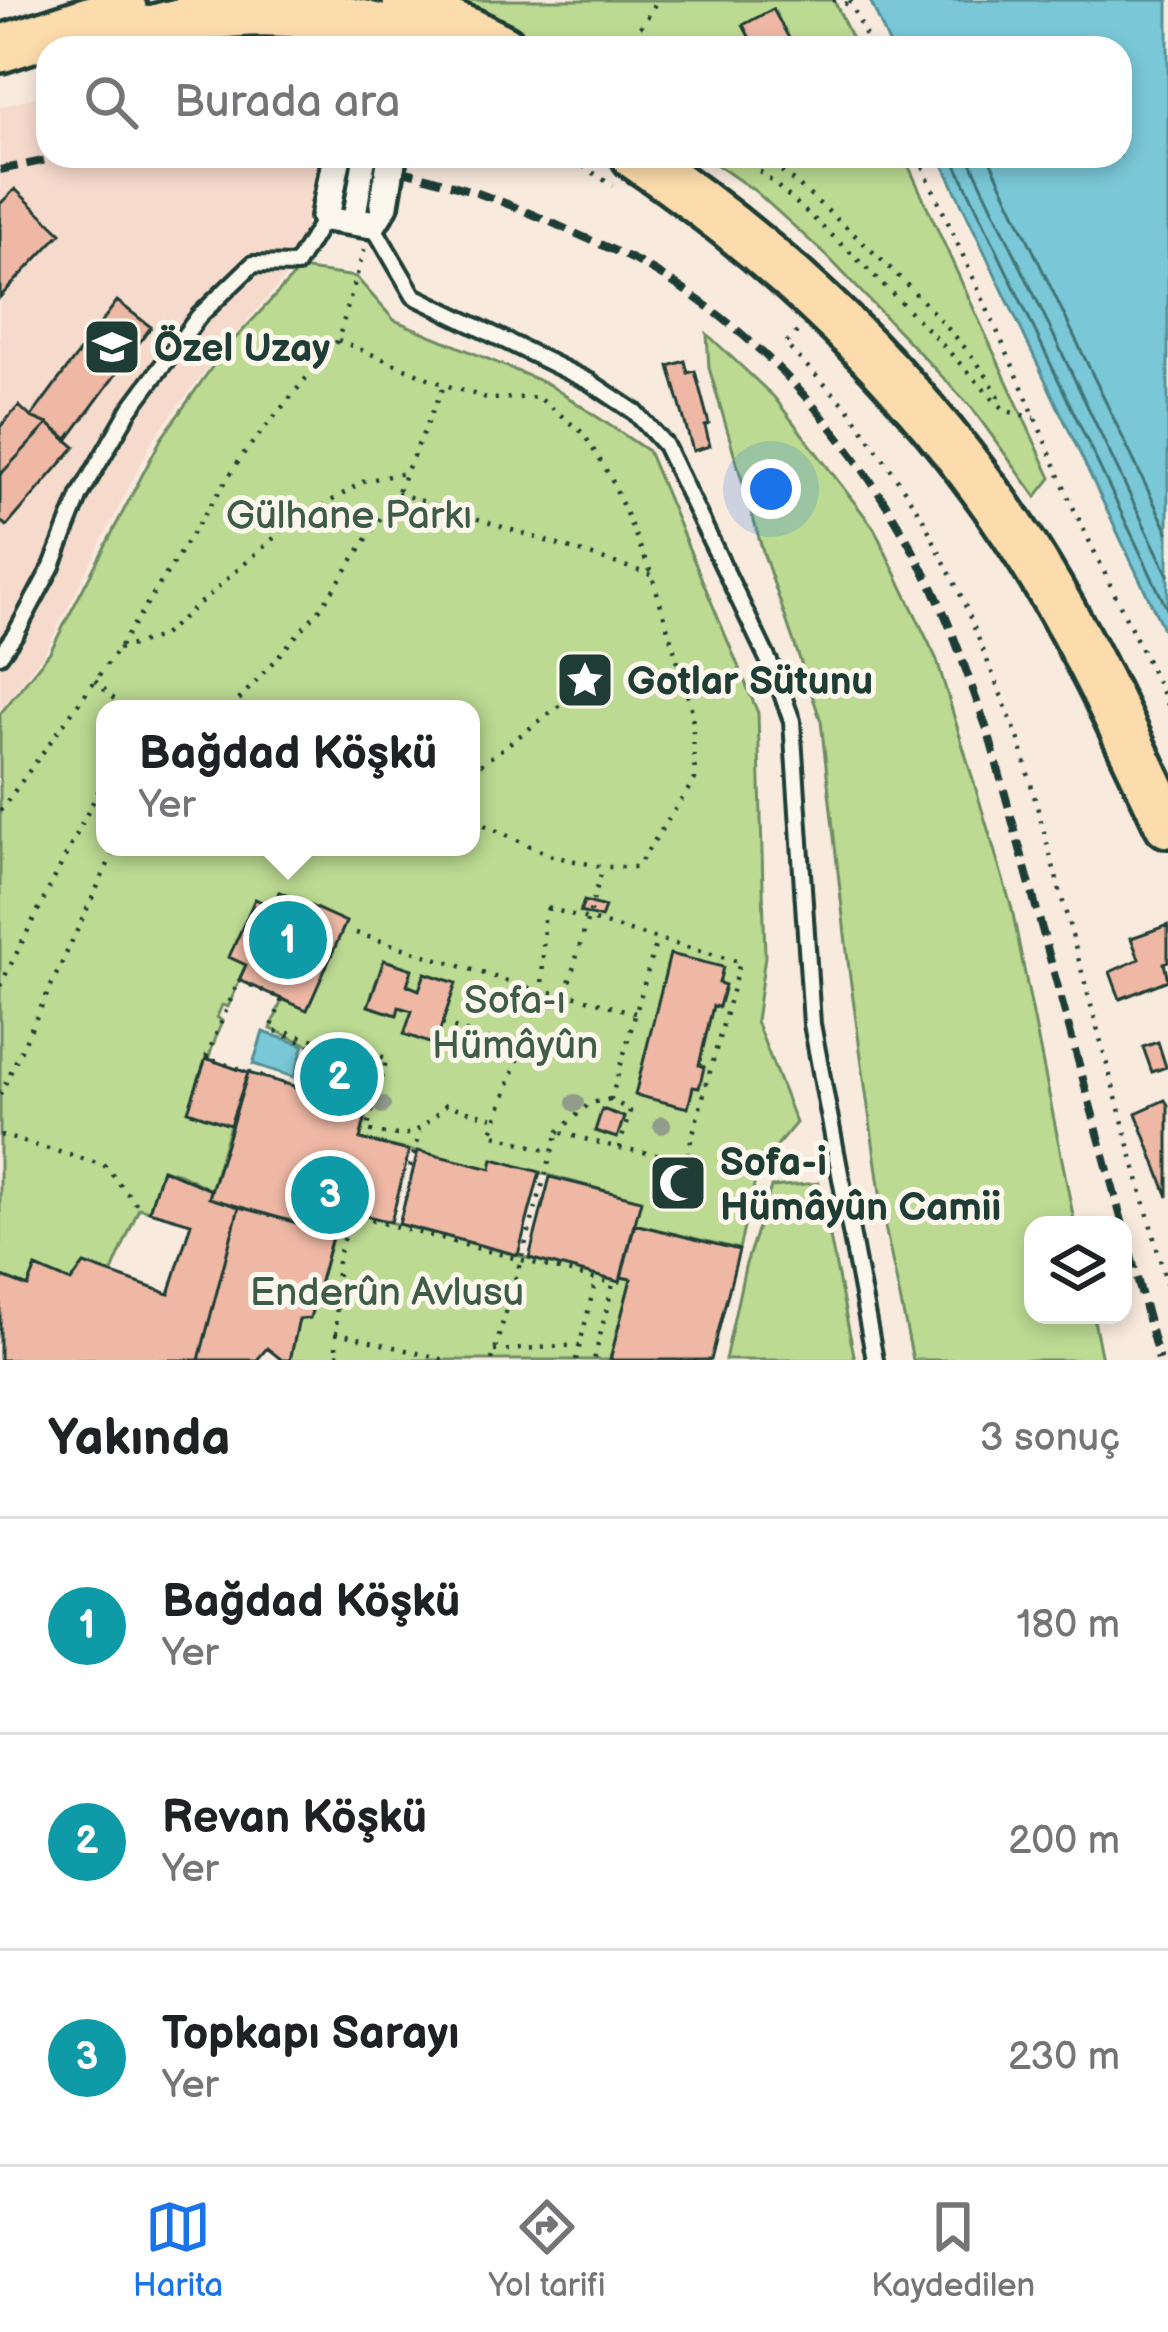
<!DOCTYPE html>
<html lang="tr">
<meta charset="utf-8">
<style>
:root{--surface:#fff;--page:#f2f2f2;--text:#202124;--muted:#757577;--line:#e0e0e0;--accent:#1a73e8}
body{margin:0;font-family:"Balsamiq Sans",sans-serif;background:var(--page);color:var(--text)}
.controls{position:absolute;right:36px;bottom:36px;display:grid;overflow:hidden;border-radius:24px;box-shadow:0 6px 18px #0003}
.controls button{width:108px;height:108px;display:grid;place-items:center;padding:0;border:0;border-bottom:3px solid var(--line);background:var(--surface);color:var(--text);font:60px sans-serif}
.you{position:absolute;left:771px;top:489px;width:42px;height:42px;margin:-30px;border:9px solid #fff;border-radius:50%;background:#1a73e8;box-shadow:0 0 0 18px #1a73e833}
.badge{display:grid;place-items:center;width:78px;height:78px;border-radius:50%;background:var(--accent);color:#fff;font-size:39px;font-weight:700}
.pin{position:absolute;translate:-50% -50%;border:6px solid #fff;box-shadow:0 3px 12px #0006}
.popup{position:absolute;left:96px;top:700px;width:384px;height:156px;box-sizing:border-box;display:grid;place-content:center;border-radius:24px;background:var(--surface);filter:drop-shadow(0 3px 9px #0005);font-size:39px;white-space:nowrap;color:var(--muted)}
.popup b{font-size:45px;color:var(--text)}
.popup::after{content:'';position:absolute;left:50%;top:100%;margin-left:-24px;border:24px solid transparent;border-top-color:var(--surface)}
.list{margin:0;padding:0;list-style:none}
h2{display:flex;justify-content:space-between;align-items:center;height:156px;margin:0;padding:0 48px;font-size:51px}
h2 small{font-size:39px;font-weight:400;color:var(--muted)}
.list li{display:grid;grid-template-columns:78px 1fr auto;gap:36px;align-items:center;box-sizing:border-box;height:216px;padding:0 48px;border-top:3px solid var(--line)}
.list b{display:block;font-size:45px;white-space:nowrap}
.list p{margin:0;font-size:39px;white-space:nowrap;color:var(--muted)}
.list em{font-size:39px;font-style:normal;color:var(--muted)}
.icon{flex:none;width:66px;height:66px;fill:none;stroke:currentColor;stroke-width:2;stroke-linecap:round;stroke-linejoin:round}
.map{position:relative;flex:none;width:1168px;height:1360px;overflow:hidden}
.search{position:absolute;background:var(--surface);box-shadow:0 6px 18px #0003;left:36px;right:36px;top:36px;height:132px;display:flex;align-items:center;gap:30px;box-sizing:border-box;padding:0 42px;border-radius:36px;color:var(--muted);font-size:45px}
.sheet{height:804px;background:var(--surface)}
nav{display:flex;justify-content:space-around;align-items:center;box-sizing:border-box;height:168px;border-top:3px solid var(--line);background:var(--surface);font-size:33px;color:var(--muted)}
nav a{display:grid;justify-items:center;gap:6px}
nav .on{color:var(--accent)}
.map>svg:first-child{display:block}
</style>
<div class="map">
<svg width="1168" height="1360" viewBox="0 0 1168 1360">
<rect width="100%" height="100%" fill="#f9eade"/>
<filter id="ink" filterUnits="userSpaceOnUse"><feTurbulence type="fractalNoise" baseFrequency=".00833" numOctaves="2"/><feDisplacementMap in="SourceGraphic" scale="24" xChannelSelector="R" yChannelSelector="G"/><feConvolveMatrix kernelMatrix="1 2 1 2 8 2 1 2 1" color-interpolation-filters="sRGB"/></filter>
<g filter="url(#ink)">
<path fill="#f6dbcd" d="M 308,30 L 322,48 L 193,48 L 247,32 Z
M 48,93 L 48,156 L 322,156 L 296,265 L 221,351 L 153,439 L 46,651 L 0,710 L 0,107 Z"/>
<path fill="#bcda92" stroke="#6e8c63" stroke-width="3" fill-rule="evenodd" d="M 426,0 L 834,0 L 856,48 L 532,48 L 486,24 Z
M 704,156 L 904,156 L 1051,478 L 1036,497 L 972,408 L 828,257 L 755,191 Z
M 300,269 L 356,277 L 394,320 L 548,384 L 648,451 L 758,713 L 765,956 L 756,1021 L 796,1123 L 758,1168 L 739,1249 L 634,1224 L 640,1200 L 493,1160 L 491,1169 L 360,1139 L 380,1066 L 311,1046 L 271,1029 L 282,999 L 307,1009 L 346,922 L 280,892 L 273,907 L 229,957 L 246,965 L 228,1007 L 222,1005 L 217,1017 L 222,1021 L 189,1111 L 230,1125 L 211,1190 L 180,1174 L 162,1169 L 149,1211 L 139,1208 L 111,1274 L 84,1264 L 71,1282 L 36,1267 L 28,1287 L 0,1276 L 0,714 L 50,652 L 161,439 L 222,353 ZM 105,709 L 471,709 L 471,847 L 105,847 Z
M 707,334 L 774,397 L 874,528 L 937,660 L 1012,909 L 1075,1225 L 1033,1225 L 1033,1315 L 1093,1315 L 1102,1360 L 913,1360 L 884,1222 L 849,970 L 821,721 L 764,555 L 709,368 Z
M 819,1183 L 855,1360 L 725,1360 L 745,1267 L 771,1187 Z
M 340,1209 L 619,1282 L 621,1277 L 631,1279 L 610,1360 L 290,1360 L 299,1319 L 310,1317 Z"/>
<path fill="#79c7d7" stroke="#559096" stroke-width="3" d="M 870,0 L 1168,0 L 1168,639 L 939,156 L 1120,156 L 1120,48 L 891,48 Z
M 263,1032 L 304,1045 L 294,1077 L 253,1064 Z"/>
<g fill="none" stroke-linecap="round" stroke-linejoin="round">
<path stroke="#437475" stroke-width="3" d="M 952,156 L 1168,611
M 968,156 L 1168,575
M 988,156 L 1168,532"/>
</g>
<path fill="#efb8a5" stroke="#1f3d34" stroke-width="3" d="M 773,9 L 790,40 L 774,48 L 755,48 L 743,25 Z
M 15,189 L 61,233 L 0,297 L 0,204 Z
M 117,301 L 151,327 L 68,439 L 48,424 L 31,417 Z
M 685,361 L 688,373 L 695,371 L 709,424 L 705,426 L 710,446 L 693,451 L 669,366 Z
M 19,406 L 31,417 L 48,424 L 0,475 L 0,427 Z
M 48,424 L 75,447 L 7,526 L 0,521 L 0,475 Z
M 279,892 L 346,922 L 307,1010 L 239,980 L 246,965 L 229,957 L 255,899 L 273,907 Z
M 584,901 L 605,907 L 601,918 L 580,912 Z
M 1168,925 L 1168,961 L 1164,963 L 1168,980 L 1120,999 L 1110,972 L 1139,959 L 1131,938 Z
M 670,954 L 723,967 L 719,983 L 725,985 L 719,1007 L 713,1006 L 699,1065 L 704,1067 L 699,1088 L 693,1087 L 688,1108 L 635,1095 Z
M 384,960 L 412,969 L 407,985 L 419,990 L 425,973 L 456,983 L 435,1045 L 404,1034 L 412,1011 L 399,1007 L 397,1015 L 368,1006 Z
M 1158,1042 L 1166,1067 L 1152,1072 L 1143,1047 Z
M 311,1046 L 380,1066 L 368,1107 L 298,1088 Z
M 206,1058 L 248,1073 L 230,1125 L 188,1111 Z
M 248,1073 L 368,1107 L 360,1139 L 409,1151 L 391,1222 L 340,1209 L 333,1233 L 209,1198 Z
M 1165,1100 L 1168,1105 L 1168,1197 L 1136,1113 Z
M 602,1109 L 624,1117 L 617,1138 L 595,1131 Z
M 418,1151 L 491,1169 L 493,1159 L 540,1172 L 518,1255 L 399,1224 Z
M 663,1164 L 701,1178 L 692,1202 L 654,1188 Z
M 162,1169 L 211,1190 L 209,1198 L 239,1207 L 199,1360 L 0,1360 L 0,1276 L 28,1287 L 36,1267 L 71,1282 L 84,1264 L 169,1294 L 191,1223 L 149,1211 Z
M 550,1177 L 641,1200 L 620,1282 L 529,1258 Z
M 239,1207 L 333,1233 L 310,1318 L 299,1319 L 290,1360 L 282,1360 L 267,1348 L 257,1360 L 199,1360 Z
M 634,1224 L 739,1250 L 711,1360 L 610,1360 L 631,1279 L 621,1277 Z"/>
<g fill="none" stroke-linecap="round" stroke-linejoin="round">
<g stroke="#1f3d34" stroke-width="22">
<path id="service" d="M 372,224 L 414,296 L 590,382 L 635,412 L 665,445 L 775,674 L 792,721 L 812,1024 L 875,1360
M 0,655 L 16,633 L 52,566 L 80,495 L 130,409 L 199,316 L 253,264 L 296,265 L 325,217"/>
</g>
<g stroke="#1f3d34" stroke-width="36">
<path id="minor" d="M 327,207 L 325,217 L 372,224 L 384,205"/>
</g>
<g stroke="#1f3d34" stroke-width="54">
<path id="primary" d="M 406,7 L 471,32 L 503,48
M 90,48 C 126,37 162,24 199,18 C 279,5 362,16 437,48
M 0,49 L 123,9
M 635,156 C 800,268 948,415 1049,588 C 1094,664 1130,744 1168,824"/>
</g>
<path stroke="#1f3d34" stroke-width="4.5" stroke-dasharray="3 9" stroke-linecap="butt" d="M 833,0 L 851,5
M 850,0 L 871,48
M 537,39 L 553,48
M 611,48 C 635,37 645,24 657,0
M 561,156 L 583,166 L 613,186
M 741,156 C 832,230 913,312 993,399 L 1006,411 L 1035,418
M 763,156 C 826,208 887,261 942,322 C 966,348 988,373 1003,405
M 918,156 L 1017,375 L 1072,505 L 1168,705
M 797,332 L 785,344 L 848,408 L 890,468 L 923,519 L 963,600 L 1019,740 L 1168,1289
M 338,340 L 445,385 L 490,399 L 538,397 L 583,433 L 611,478 L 652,575 L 692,711 L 695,779 L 637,867 L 603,867 L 552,856 L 471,819
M 397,493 L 652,575
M 118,649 L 161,637 L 283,530 L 364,481 L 404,473
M569 679a18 18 0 1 1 36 0a18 18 0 1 1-36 0Z
M 95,680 L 124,709
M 231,709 L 321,608 L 397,493 L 444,386
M 471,772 L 577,693
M 0,811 L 118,649 L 244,453 L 338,340 L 365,247
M 548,908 L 740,962 L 686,1159 L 619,1148 L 558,1132 L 552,1152 L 491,1134 L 542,992 L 544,919 Z
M 356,933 L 542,992 L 566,993 L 635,1013
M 239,980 L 282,999 L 271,1029 L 311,1046 L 298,1088 L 206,1058 Z
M 0,986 L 105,778
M 566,993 L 603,867
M 442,1024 L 520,1050
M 288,1033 L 387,1058 L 367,1130 C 411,1140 414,1136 446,1105 L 494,1118
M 0,1095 L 116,847
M 558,1132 L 590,1103 L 611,1099
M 0,1135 L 104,1165 L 139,1207
M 619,1148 L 630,1111 L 611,1099 L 657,939
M 410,1167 L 420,1132
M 335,1332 L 445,1360
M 494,1351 L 580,1345
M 336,1354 L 357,1360
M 336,1360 L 337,1259 L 351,1215 L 613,1284 L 594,1360
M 492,1360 L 552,1152
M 576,1360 L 596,1279"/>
<use href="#service" stroke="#fbf7ec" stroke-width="14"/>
<use href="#minor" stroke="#fbf7ec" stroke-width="27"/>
<use href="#primary" stroke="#fcdcac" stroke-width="45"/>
<path stroke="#1f3d34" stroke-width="8" stroke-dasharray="18 9" stroke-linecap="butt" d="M 318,156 C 406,166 489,193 570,231 C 592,241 615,250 636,261 C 765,330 863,450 928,579 C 953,627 969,681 988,732 L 1123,1225
M 0,170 L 66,156
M 1123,1226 L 1159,1360"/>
<g stroke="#1f3d34" stroke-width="30" stroke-linecap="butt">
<path id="pedestrian-bridge" d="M 356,208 L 365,156"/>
</g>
<g stroke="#1f3d34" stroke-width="36" stroke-linecap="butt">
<path id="minor-bridge" d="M 384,205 L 392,156
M 327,207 L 337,156"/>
</g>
<use href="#pedestrian-bridge" stroke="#fbf7ec" stroke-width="21"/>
<use href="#minor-bridge" stroke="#fbf7ec" stroke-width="27"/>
</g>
<g fill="#929c8b">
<circle cx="575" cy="1103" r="9"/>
<circle cx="382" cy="1105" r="9"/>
<circle cx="662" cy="1125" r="9"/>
</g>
</g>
<defs>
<g id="school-square" transform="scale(3)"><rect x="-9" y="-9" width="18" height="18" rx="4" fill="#1f3d34" stroke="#fbf7ec"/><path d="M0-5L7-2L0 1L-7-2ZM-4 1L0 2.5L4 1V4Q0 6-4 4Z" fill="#fff"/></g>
<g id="sight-square" transform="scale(3)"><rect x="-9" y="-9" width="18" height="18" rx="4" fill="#1f3d34" stroke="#fbf7ec"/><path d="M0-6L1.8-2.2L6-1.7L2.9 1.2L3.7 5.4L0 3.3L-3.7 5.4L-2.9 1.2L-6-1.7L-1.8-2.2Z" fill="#fff"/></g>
<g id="mosque-square" transform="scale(3)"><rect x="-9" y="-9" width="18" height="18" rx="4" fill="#1f3d34" stroke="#fbf7ec"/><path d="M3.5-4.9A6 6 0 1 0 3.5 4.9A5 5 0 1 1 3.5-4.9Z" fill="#fff"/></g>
</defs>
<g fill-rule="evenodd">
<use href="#school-square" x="112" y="347"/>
<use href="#sight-square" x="585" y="680"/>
<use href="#mosque-square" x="678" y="1183"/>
</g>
<g text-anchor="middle" stroke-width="10" stroke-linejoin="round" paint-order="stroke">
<g font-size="39" font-weight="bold" fill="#1f3d34" stroke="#fbf7ec" text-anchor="start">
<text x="154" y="361">Özel Uzay</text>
<text x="627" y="694">Gotlar Sütunu</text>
<text x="720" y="1175">Sofa-i<tspan x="720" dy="45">Hümâyûn Camii</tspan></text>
</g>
<g font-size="39" fill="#3e5c47" stroke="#fbf7ec">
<text x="349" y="528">Gülhane Parkı</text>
<text x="515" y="1013">Sofa-ı<tspan x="515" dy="45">Hümâyûn</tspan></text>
<text x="387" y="1305">Enderûn Avlusu</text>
</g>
</g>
</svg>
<div class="controls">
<button><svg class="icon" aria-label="layers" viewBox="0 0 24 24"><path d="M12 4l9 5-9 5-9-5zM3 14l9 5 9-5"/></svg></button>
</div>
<div class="you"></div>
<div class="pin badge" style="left:288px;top:940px;background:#0f9aa8">1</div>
<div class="popup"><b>Bağdad Köşkü</b>Yer</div>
<div class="pin badge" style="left:339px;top:1077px;background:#0f9aa8">2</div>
<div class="pin badge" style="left:330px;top:1195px;background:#0f9aa8">3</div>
<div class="search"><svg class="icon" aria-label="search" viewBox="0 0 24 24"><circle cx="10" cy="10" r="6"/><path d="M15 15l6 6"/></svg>Burada ara</div>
</div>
<section class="sheet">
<h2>Yakında<small>3 sonuç</small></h2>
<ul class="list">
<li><span class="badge" style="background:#0f9aa8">1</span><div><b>Bağdad Köşkü</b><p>Yer</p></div><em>180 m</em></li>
<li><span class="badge" style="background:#0f9aa8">2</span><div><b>Revan Köşkü</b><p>Yer</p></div><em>200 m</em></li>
<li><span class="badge" style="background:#0f9aa8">3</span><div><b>Topkapı Sarayı</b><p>Yer</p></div><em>230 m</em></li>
</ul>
</section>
<nav>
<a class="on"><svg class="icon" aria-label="map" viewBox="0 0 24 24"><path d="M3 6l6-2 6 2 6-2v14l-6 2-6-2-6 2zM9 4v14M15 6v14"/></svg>Harita</a>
<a><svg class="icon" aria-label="directions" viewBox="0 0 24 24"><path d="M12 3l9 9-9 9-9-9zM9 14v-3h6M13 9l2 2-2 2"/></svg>Yol tarifi</a>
<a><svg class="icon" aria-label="saved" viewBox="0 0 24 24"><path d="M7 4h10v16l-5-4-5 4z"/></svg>Kaydedilen</a>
</nav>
